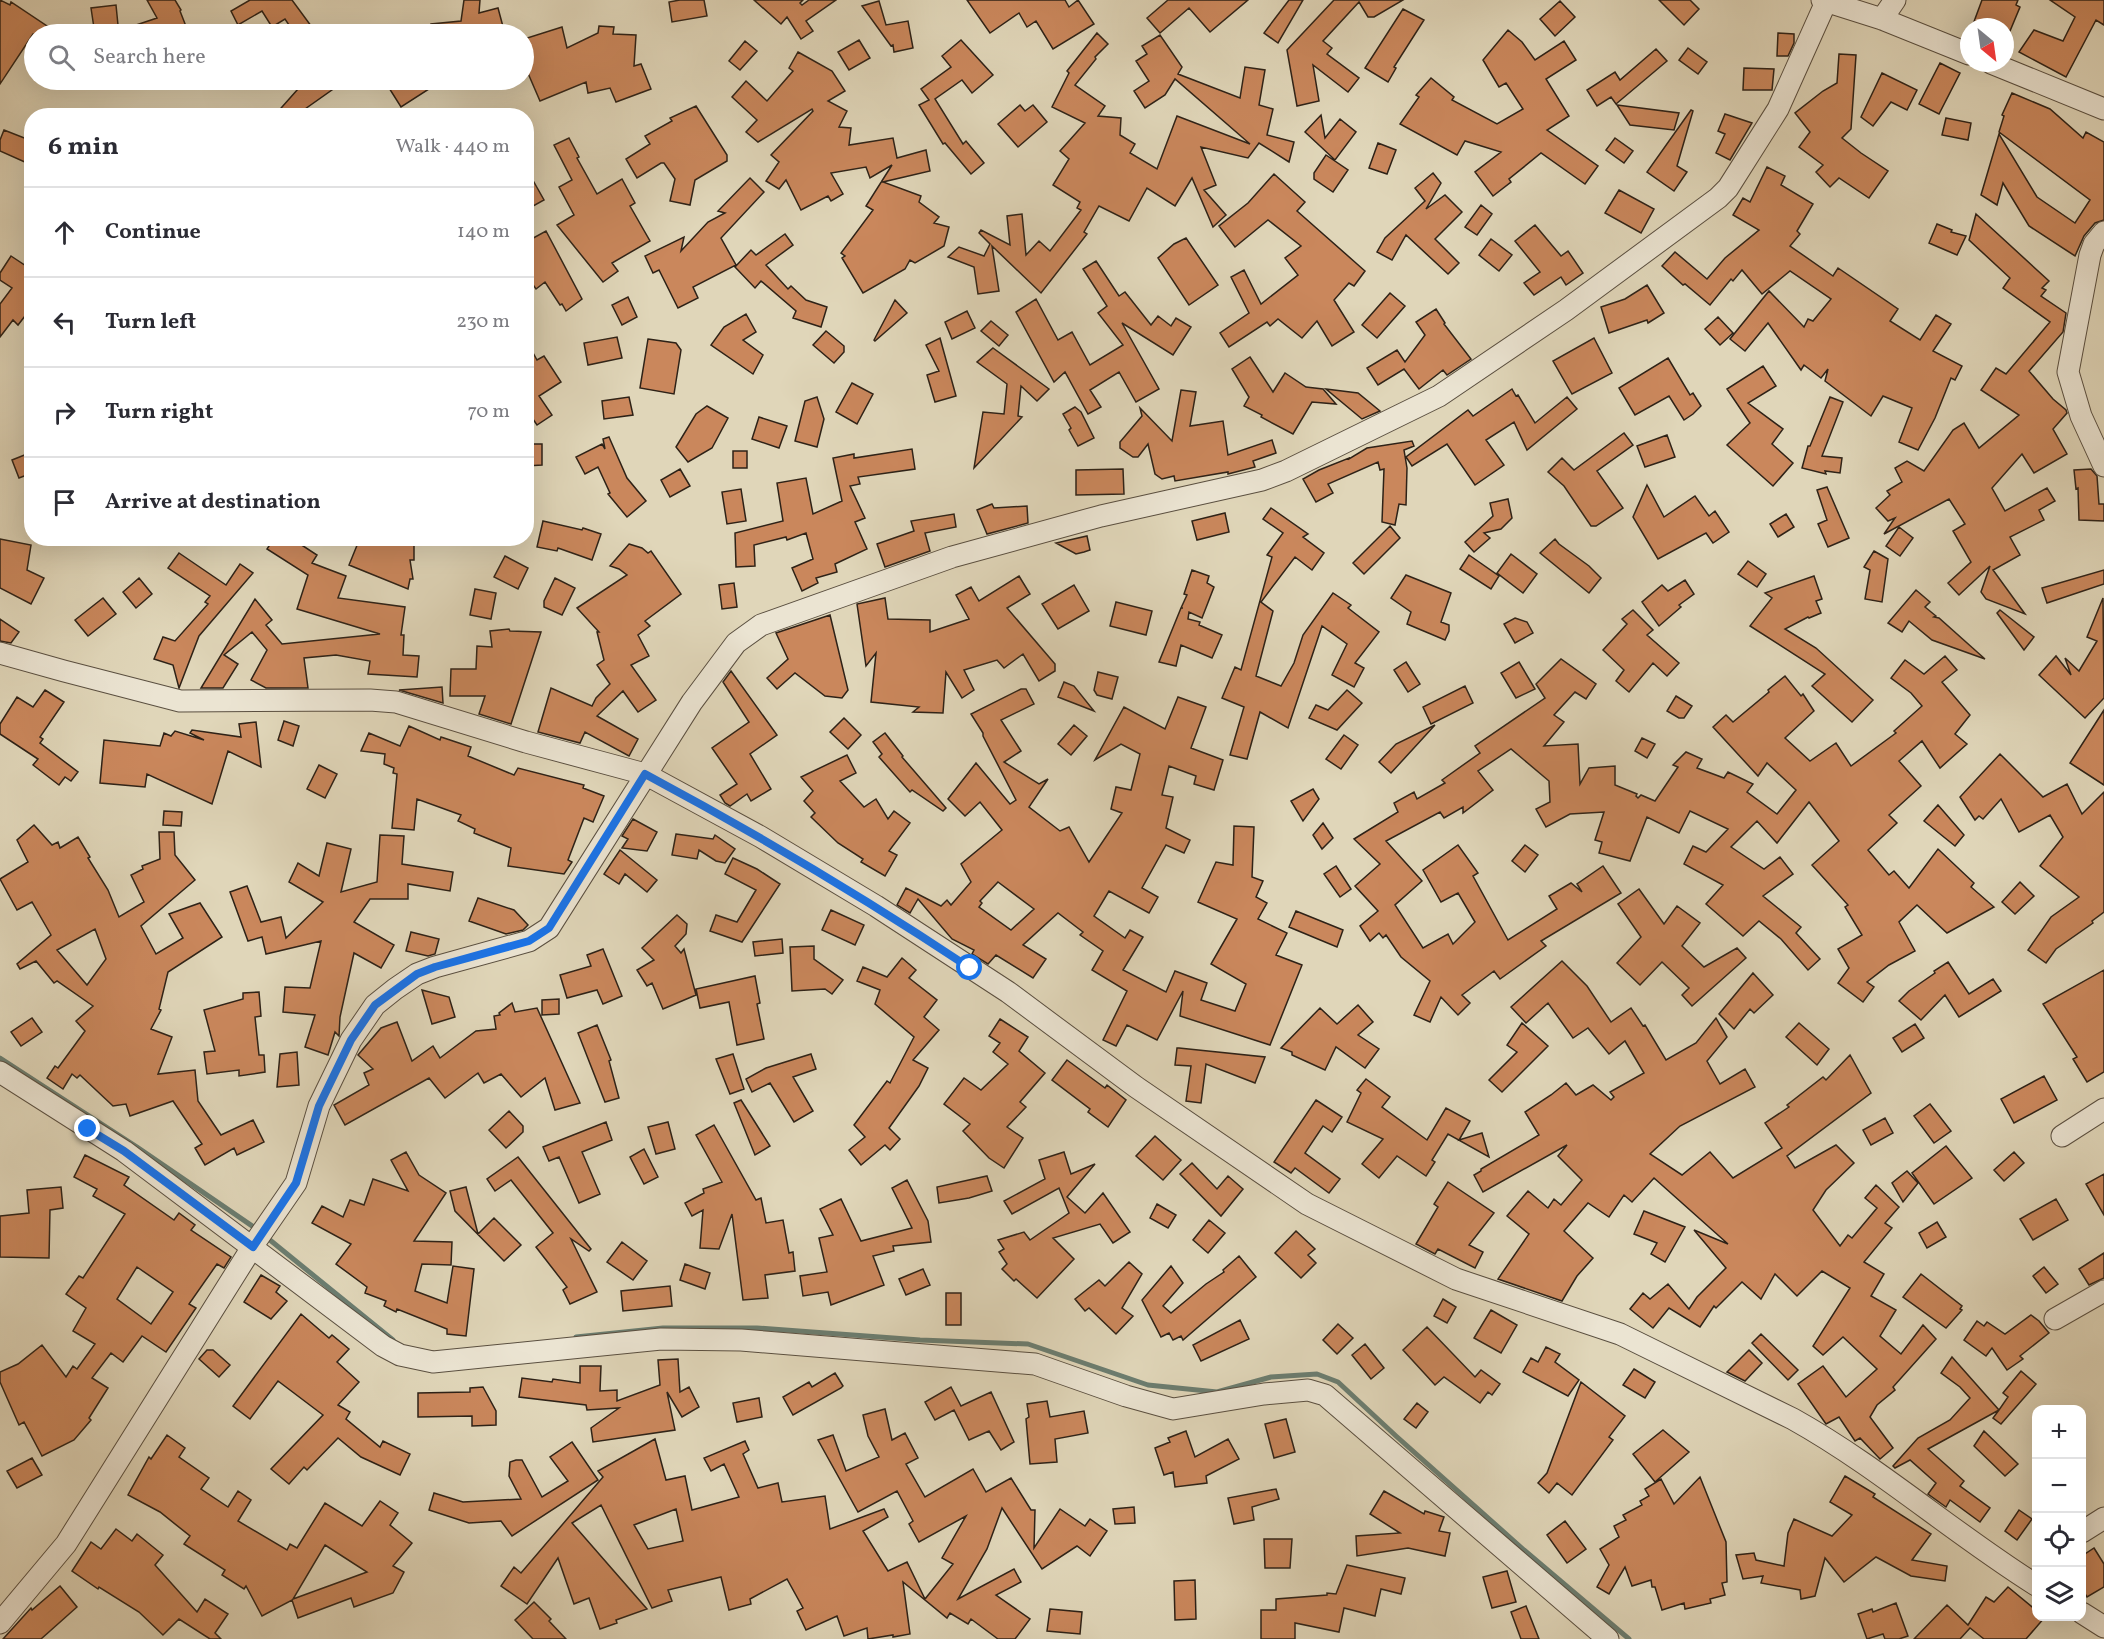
<!DOCTYPE html>
<meta charset="utf-8">
<style>
:root{--surface:#fff;--page:#f7f7f7;--text:#2b2b33;--muted:#7c7c81;--line:#e1e1e2}
body{margin:0;font-family:Vollkorn,serif;background:var(--page);color:var(--text)}
.controls{position:absolute;right:18px;bottom:18px;display:grid;overflow:hidden;border-radius:12px;box-shadow:0 6px 24px #0002}
.controls button{width:54px;height:54px;display:grid;place-items:center;padding:0;border:0;border-bottom:2px solid var(--line);background:var(--surface);color:var(--text);font:30px sans-serif}
.compass{position:absolute;left:1960px;top:18px;width:54px;height:54px;border-radius:50%;background:var(--surface);box-shadow:0 6px 24px #0002;rotate:151deg}
.stop{position:absolute;width:18px;height:18px;margin:-14px;border:4px solid #1a73e8;border-radius:50%;background:#fff}
.stop.end{background:#1a73e8;border-color:#fff;box-shadow:0 2px 6px #0008}
.list{margin:0;padding:0;list-style:none}
h2{display:flex;justify-content:space-between;align-items:center;height:78px;margin:0;padding:0 24px;font-size:26px}
h2 small{font-size:20px;font-weight:400;color:var(--muted)}
.list li{display:grid;grid-template-columns:39px 1fr auto;gap:18px;align-items:center;box-sizing:border-box;height:90px;padding:0 24px;border-top:2px solid var(--line)}
.list b{display:block;font-size:22px;white-space:nowrap}
.list em{font-size:20px;font-style:normal;color:var(--muted)}
.icon{flex:none;width:33px;height:33px;fill:none;stroke:currentColor;stroke-width:2;stroke-linecap:round;stroke-linejoin:round}
.map{position:relative;flex:none;width:2104px;height:1639px;overflow:hidden}
.search{position:absolute;background:var(--surface);box-shadow:0 6px 24px #0002;left:24px;top:24px;width:510px;height:66px;display:flex;align-items:center;gap:15px;box-sizing:border-box;padding:0 21px;border-radius:33px;color:var(--muted);font-size:22px}
.panel{position:absolute;background:var(--surface);box-shadow:0 6px 24px #0002;left:24px;top:108px;width:510px;height:438px;border-radius:24px}
.map>svg:first-child{display:block}
</style>
<div class="map">
<svg width="2104" height="1639" viewBox="0 0 2104 1639">
<rect width="100%" height="100%" fill="#e0d6b9"/>
<filter id="stains"><feTurbulence type="fractalNoise" baseFrequency=".00333" numOctaves="4"/><feColorMatrix values="0 0 0 0 .2 0 0 0 0 .09 0 0 0 0 .02 0 0 0 .5 -.17"/></filter>
<radialGradient id="worn" r=".72"><stop offset=".6" stop-color="#630" stop-opacity="0"/><stop offset="1" stop-color="#630" stop-opacity=".3"/></radialGradient>
<g fill="none" stroke-linecap="round" stroke-linejoin="round">
<path stroke="#6b7d70" stroke-width="5" d="M 0,1058 L 137,1147 L 258,1230
M 265,1236 L 393,1340
M 576,1337 L 663,1328 L 757,1328 L 920,1340 L 1028,1344 L 1148,1385 L 1217,1392 L 1271,1377 L 1317,1374 L 1338,1382 L 1396,1436 L 1524,1550 L 1629,1639"/>
</g>
<path fill="#ca875c" stroke="#2e2217" stroke-width="1.5" fill-rule="evenodd" d="M 0,0 L 10,5 L 11,2 L 59,34 L 33,34 L 0,84 Z
M 147,0 L 175,0 L 181,10 L 180,11 L 189,34 L 115,34 L 115,32 L 157,18 Z
M 250,0 L 292,0 L 317,34 L 295,34 L 285,19 L 272,27 L 262,11 L 238,25 L 231,11 Z
M 464,0 L 480,0 L 479,13 L 498,8 L 505,34 L 432,34 L 431,24 L 461,21 Z
M 680,0 L 704,0 L 707,16 L 672,22 L 669,2 Z
M 754,0 L 803,0 L 800,3 L 802,5 L 809,0 L 836,0 L 806,21 L 813,31 L 801,39 L 787,17 L 781,24 Z
M 967,0 L 1065,0 L 1069,7 L 1078,0 L 1094,24 L 1053,49 L 1036,21 L 1027,27 L 1019,13 L 990,33 Z
M 1168,0 L 1248,0 L 1210,32 L 1189,8 L 1160,33 L 1147,18 Z
M 1289,0 L 1303,0 L 1278,43 L 1264,33 Z
M 1334,0 L 1403,0 L 1374,17 L 1368,17 L 1359,2 L 1323,41 L 1332,48 L 1327,54 L 1359,78 L 1348,92 L 1313,65 L 1319,101 L 1297,106 L 1287,50 Z
M 1659,0 L 1690,0 L 1699,9 L 1684,25 Z
M 1982,0 L 2018,0 L 2016,5 L 2020,7 L 2010,31 L 2005,31 L 2005,27 L 1972,27 Z
M 2050,0 L 2104,0 L 2104,25 L 2096,20 L 2066,77 L 2019,52 L 2034,30 L 2063,41 L 2075,17 Z
M 879,1 L 886,25 L 908,21 L 913,48 L 894,52 L 893,45 L 891,46 L 862,6 Z
M 1560,1 L 1575,17 L 1555,36 L 1540,19 Z
M 116,5 L 118,25 L 94,28 L 91,8 Z
M 1403,9 L 1424,20 L 1394,67 L 1396,68 L 1388,82 L 1365,68 Z
M 599,26 L 614,27 L 613,34 L 636,35 L 634,66 L 641,64 L 651,89 L 616,102 L 610,88 L 588,93 L 586,82 L 540,101 L 524,64 L 527,61 L 524,49 L 524,39 L 562,27 L 567,48 L 598,33 Z
M 1508,30 L 1522,42 L 1535,60 L 1564,41 L 1576,60 L 1546,79 L 1569,116 L 1547,130 L 1598,166 L 1585,184 L 1541,153 L 1509,179 L 1511,182 L 1493,196 L 1475,172 L 1501,152 L 1465,141 L 1457,155 L 1400,124 L 1419,97 L 1416,95 L 1431,78 L 1454,97 L 1452,100 L 1497,124 L 1523,109 L 1506,83 L 1499,87 L 1483,60 Z
M 1097,33 L 1108,44 L 1095,57 L 1096,59 L 1075,85 L 1105,106 L 1098,116 L 1121,118 L 1120,135 L 1135,144 L 1130,153 L 1157,169 L 1177,116 L 1250,144 L 1175,79 L 1165,95 L 1145,108 L 1134,91 L 1149,81 L 1136,61 L 1147,54 L 1142,46 L 1160,35 L 1182,67 L 1178,74 L 1240,98 L 1245,67 L 1265,70 L 1259,105 L 1273,109 L 1267,135 L 1294,142 L 1289,162 L 1259,143 L 1248,158 L 1201,147 L 1216,185 L 1204,190 L 1226,215 L 1213,227 L 1192,178 L 1175,206 L 1147,188 L 1129,221 L 1099,206 L 1084,232 L 1087,234 L 1041,293 L 992,246 L 999,291 L 978,294 L 974,267 L 948,257 L 959,247 L 984,256 L 990,244 L 979,233 L 981,230 L 1010,245 L 1007,216 L 1022,214 L 1026,255 L 1039,241 L 1050,251 L 1081,210 L 1077,208 L 1080,202 L 1053,185 L 1069,159 L 1060,151 L 1085,123 L 1052,107 L 1069,73 L 1067,71 Z
M 1778,33 L 1794,34 L 1794,43 L 1788,56 L 1777,56 Z
M 859,40 L 870,58 L 849,70 L 838,52 Z
M 961,40 L 993,75 L 972,93 L 962,80 L 935,99 L 963,144 L 966,141 L 984,163 L 971,174 L 945,143 L 943,144 L 919,105 L 929,100 L 921,89 L 951,67 L 942,56 Z
M 745,41 L 757,51 L 740,70 L 729,61 Z
M 1688,48 L 1707,62 L 1698,74 L 1679,60 Z
M 1656,49 L 1667,61 L 1616,104 L 1611,97 L 1597,106 L 1587,90 L 1615,72 L 1620,80 Z
M 798,52 L 832,71 L 845,91 L 828,101 L 847,111 L 839,127 L 851,128 L 849,145 L 893,138 L 897,158 L 926,150 L 930,171 L 883,182 L 921,196 L 919,202 L 939,217 L 934,223 L 949,227 L 944,246 L 915,263 L 910,260 L 905,269 L 863,293 L 842,258 L 845,256 L 841,253 L 873,210 L 866,206 L 892,165 L 870,178 L 866,167 L 831,173 L 843,194 L 831,201 L 828,196 L 801,210 L 786,180 L 779,189 L 766,181 L 779,162 L 771,155 L 813,111 L 812,109 L 758,142 L 746,132 L 757,120 L 732,97 L 746,81 L 767,101 L 793,71 L 789,68 Z
M 1839,54 L 1856,55 L 1851,129 L 1842,138 L 1861,153 L 1888,171 L 1869,198 L 1839,178 L 1830,187 L 1816,172 L 1823,165 L 1799,147 L 1810,132 L 1795,113 L 1823,91 L 1837,83 Z
M 1940,63 L 1960,73 L 1939,114 L 1919,104 Z
M 1744,68 L 1774,69 L 1772,90 L 1743,90 Z
M 1882,73 L 1917,90 L 1907,110 L 1891,102 L 1873,126 L 1861,117 Z
M 306,80 L 346,80 L 295,116 L 274,116 Z
M 384,80 L 443,80 L 401,107 Z
M 2012,93 L 2050,109 L 2083,138 L 2086,132 L 2104,142 L 2104,220 L 2095,223 L 2084,236 L 2075,256 L 2029,226 L 2003,183 L 1997,205 L 1981,195 L 1999,134 L 2037,197 L 2075,223 L 2090,200 L 1999,132 L 2004,116 L 2002,115 Z
M 1020,105 L 1025,111 L 1033,105 L 1047,122 L 1018,147 L 998,124 Z
M 1617,105 L 1679,113 L 1674,130 L 1630,125 Z
M 696,106 L 727,155 L 727,161 L 695,180 L 690,205 L 670,201 L 675,179 L 664,163 L 661,163 L 637,178 L 626,159 L 650,144 L 645,136 L 672,121 L 670,118 Z
M 1691,110 L 1693,111 L 1677,166 L 1687,172 L 1674,191 L 1647,172 Z
M 1725,114 L 1752,123 L 1730,160 L 1716,153 L 1725,134 L 1718,131 Z
M 1321,115 L 1325,138 L 1340,119 L 1356,132 L 1335,160 L 1305,132 Z
M 1946,118 L 1971,123 L 1968,140 L 1942,135 Z
M 4,130 L 32,141 L 32,152 L 27,163 L 0,151 L 0,140 Z
M 569,138 L 579,157 L 577,158 L 597,194 L 622,179 L 635,203 L 630,206 L 650,241 L 612,263 L 618,271 L 603,282 L 557,225 L 574,215 L 559,187 L 572,180 L 554,145 Z
M 1615,138 L 1633,151 L 1624,163 L 1606,150 Z
M 1378,143 L 1396,150 L 1387,174 L 1369,168 Z
M 1326,155 L 1348,170 L 1333,192 L 1314,179 L 1314,173 Z
M 1767,167 L 1785,176 L 1781,185 L 1813,204 L 1797,231 L 1800,234 L 1790,246 L 1833,276 L 1838,268 L 1898,309 L 1890,321 L 1920,340 L 1936,315 L 1951,324 L 1933,351 L 1962,366 L 1955,380 L 1951,378 L 1935,418 L 1918,450 L 1899,442 L 1912,408 L 1883,396 L 1871,416 L 1825,381 L 1828,369 L 1821,378 L 1804,365 L 1801,370 L 1768,323 L 1745,351 L 1730,339 L 1769,291 L 1804,327 L 1808,319 L 1813,321 L 1831,299 L 1790,271 L 1762,294 L 1742,270 L 1733,281 L 1731,279 L 1710,305 L 1685,284 L 1683,285 L 1662,266 L 1675,252 L 1707,279 L 1725,258 L 1759,230 L 1733,215 L 1743,198 L 1750,202 Z
M 526,168 L 544,200 L 526,210 Z
M 1433,173 L 1441,183 L 1426,209 L 1445,195 L 1462,212 L 1435,239 L 1459,263 L 1448,274 L 1406,235 L 1392,260 L 1377,252 L 1385,238 L 1425,201 L 1415,188 Z
M 1274,174 L 1305,202 L 1297,211 L 1365,271 L 1354,286 L 1349,283 L 1334,300 L 1354,332 L 1332,346 L 1317,321 L 1302,338 L 1278,319 L 1270,326 L 1267,322 L 1229,347 L 1220,333 L 1249,313 L 1231,277 L 1244,270 L 1261,304 L 1298,275 L 1285,258 L 1301,246 L 1268,220 L 1235,247 L 1219,226 L 1248,203 Z
M 750,178 L 764,192 L 721,238 L 736,265 L 693,287 L 698,298 L 678,308 L 659,270 L 653,273 L 645,256 L 684,237 L 681,251 L 708,222 L 725,213 L 718,211 Z
M 1619,190 L 1654,209 L 1641,233 L 1605,213 Z
M 1481,205 L 1492,214 L 1477,235 L 1465,227 Z
M 1976,214 L 2049,281 L 2042,288 L 2046,290 L 2041,296 L 2066,313 L 2063,332 L 2029,371 L 2053,399 L 2066,410 L 2067,413 L 2053,429 L 2067,454 L 2034,473 L 2022,454 L 1992,488 L 2005,511 L 2047,488 L 2055,501 L 2039,510 L 2044,520 L 2010,537 L 2020,555 L 1993,570 L 2025,614 L 1986,599 L 1981,592 L 1990,566 L 1959,595 L 1948,583 L 1971,562 L 1953,531 L 1965,524 L 1949,499 L 1884,534 L 1895,518 L 1888,521 L 1876,508 L 1890,495 L 1887,491 L 1902,482 L 1895,468 L 1907,461 L 1924,471 L 1953,430 L 1964,423 L 1979,448 L 2019,415 L 1981,390 L 1996,368 L 2006,374 L 2050,322 L 2003,288 L 2010,278 L 1969,240 Z
M 1937,224 L 1952,230 L 1951,232 L 1966,236 L 1957,255 L 1929,243 Z
M 1535,225 L 1561,256 L 1568,251 L 1583,273 L 1566,285 L 1561,277 L 1534,295 L 1524,283 L 1540,272 L 1515,241 Z
M 546,231 L 582,299 L 566,311 L 562,304 L 560,305 L 545,282 L 536,289 L 526,275 L 526,242 Z
M 785,234 L 793,245 L 766,265 L 788,289 L 791,286 L 806,300 L 827,307 L 821,327 L 793,318 L 796,311 L 761,281 L 755,288 L 735,267 L 751,250 L 756,255 Z
M 1186,238 L 1218,285 L 1189,305 L 1158,258 L 1174,244 Z
M 1491,239 L 1512,255 L 1499,271 L 1479,255 Z
M 11,256 L 32,270 L 32,307 L 18,325 L 13,320 L 0,337 L 0,304 L 12,288 L 0,280 L 0,273 Z
M 1096,261 L 1119,296 L 1125,292 L 1151,325 L 1158,316 L 1171,326 L 1176,318 L 1191,327 L 1173,355 L 1122,323 L 1159,389 L 1136,402 L 1119,372 L 1090,390 L 1101,407 L 1088,414 L 1065,372 L 1054,382 L 1016,312 L 1036,299 L 1058,340 L 1072,332 L 1090,365 L 1123,345 L 1098,313 L 1107,306 L 1083,269 Z
M 1647,285 L 1664,313 L 1648,323 L 1647,320 L 1609,333 L 1601,307 L 1625,299 Z
M 1390,293 L 1405,306 L 1377,338 L 1362,325 Z
M 628,297 L 637,317 L 622,325 L 612,305 Z
M 895,300 L 907,313 L 875,341 L 874,340 Z
M 1436,309 L 1445,323 L 1444,324 L 1471,359 L 1447,375 L 1443,370 L 1419,389 L 1404,369 L 1378,385 L 1367,368 L 1397,350 L 1405,362 L 1425,335 L 1416,322 Z
M 967,311 L 975,328 L 952,339 L 945,322 Z
M 746,314 L 756,332 L 743,340 L 763,355 L 753,374 L 711,345 L 724,327 Z
M 1718,317 L 1733,333 L 1720,345 L 1705,329 Z
M 991,321 L 1008,335 L 999,346 L 981,331 Z
M 826,331 L 844,346 L 844,352 L 834,363 L 813,345 Z
M 617,337 L 622,358 L 588,365 L 584,343 Z
M 940,338 L 956,396 L 935,402 L 927,375 L 939,371 L 926,345 Z
M 1594,338 L 1612,373 L 1572,394 L 1553,361 Z
M 648,339 L 676,343 L 681,350 L 674,394 L 640,388 Z
M 526,340 L 537,360 L 544,356 L 561,382 L 539,396 L 552,415 L 537,425 L 526,409 Z
M 993,348 L 1049,389 L 1037,401 L 1021,386 L 1018,416 L 1022,417 L 974,468 L 983,412 L 1004,414 L 1007,384 L 977,362 Z
M 1250,357 L 1273,392 L 1285,373 L 1306,387 L 1323,389 L 1336,404 L 1312,402 L 1293,434 L 1261,417 L 1262,415 L 1244,406 L 1249,397 L 1232,369 Z
M 1668,358 L 1690,395 L 1693,393 L 1701,406 L 1693,414 L 1684,420 L 1669,396 L 1635,415 L 1619,388 Z
M 1763,366 L 1776,386 L 1748,403 L 1783,429 L 1772,444 L 1793,463 L 1773,486 L 1727,445 L 1750,423 L 1727,389 Z
M 852,383 L 873,394 L 857,424 L 836,412 Z
M 1326,389 L 1358,393 L 1380,411 L 1362,419 Z
M 1512,389 L 1516,396 L 1518,395 L 1535,423 L 1567,397 L 1577,409 L 1527,450 L 1514,422 L 1486,440 L 1504,465 L 1475,485 L 1447,444 L 1412,466 L 1406,457 L 1468,410 L 1473,416 Z
M 1181,390 L 1196,392 L 1190,426 L 1223,421 L 1228,455 L 1272,440 L 1276,453 L 1253,461 L 1255,467 L 1228,474 L 1228,472 L 1175,481 L 1174,476 L 1162,479 L 1155,474 L 1148,444 L 1138,457 L 1133,457 L 1120,448 L 1120,442 L 1142,416 L 1140,408 L 1172,441 Z
M 629,397 L 633,415 L 604,419 L 602,401 Z
M 817,397 L 824,419 L 817,447 L 795,441 L 805,401 Z
M 1830,397 L 1843,402 L 1822,456 L 1842,458 L 1840,473 L 1825,471 L 1826,474 L 1802,468 L 1808,446 L 1810,446 Z
M 707,406 L 728,418 L 712,448 L 688,462 L 676,447 L 696,414 Z
M 1075,407 L 1081,412 L 1094,438 L 1078,446 L 1069,430 L 1071,428 L 1063,414 Z
M 759,417 L 787,426 L 779,448 L 752,439 Z
M 1624,433 L 1633,445 L 1597,471 L 1623,508 L 1596,526 L 1591,526 L 1564,486 L 1548,472 L 1562,458 L 1574,470 Z
M 1667,435 L 1675,457 L 1645,467 L 1637,446 Z
M 609,437 L 627,478 L 646,501 L 627,517 L 608,494 L 610,493 L 598,467 L 585,474 L 576,457 L 602,444 L 605,449 L 603,439 Z
M 1412,441 L 1414,446 L 1404,450 L 1407,468 L 1406,505 L 1399,504 L 1395,525 L 1382,522 L 1384,469 L 1380,470 L 1378,462 L 1328,484 L 1333,493 L 1316,502 L 1303,479 L 1319,470 L 1349,458 L 1349,459 L 1367,448 Z
M 526,444 L 542,444 L 542,465 L 526,466 Z
M 912,449 L 915,469 L 858,477 L 860,484 L 850,486 L 865,518 L 855,522 L 867,549 L 835,564 L 837,572 L 816,578 L 818,583 L 802,591 L 792,568 L 813,559 L 806,533 L 787,540 L 786,537 L 754,545 L 755,566 L 736,567 L 735,533 L 783,521 L 777,483 L 806,478 L 813,514 L 842,501 L 833,458 L 854,454 L 854,458 Z
M 733,451 L 747,451 L 747,468 L 733,468 Z
M 27,454 L 32,466 L 32,473 L 19,478 L 12,460 Z
M 680,469 L 690,486 L 670,497 L 661,480 Z
M 1123,469 L 1124,494 L 1076,495 L 1076,470 Z
M 2091,469 L 2097,476 L 2099,504 L 2104,504 L 2104,521 L 2079,520 L 2078,488 L 2076,489 L 2074,470 Z
M 1647,485 L 1664,517 L 1695,496 L 1709,516 L 1715,511 L 1729,532 L 1713,543 L 1706,533 L 1658,559 L 1633,517 Z
M 1827,487 L 1849,538 L 1828,547 L 1818,524 L 1827,520 L 1817,490 Z
M 741,489 L 746,521 L 727,524 L 722,492 Z
M 1508,499 L 1512,518 L 1501,529 L 1484,533 L 1490,538 L 1474,552 L 1465,542 L 1493,516 L 1490,503 Z
M 992,504 L 994,508 L 1027,506 L 1028,523 L 987,534 L 977,510 Z
M 1271,508 L 1308,534 L 1303,537 L 1324,553 L 1312,570 L 1295,557 L 1261,602 L 1273,611 L 1256,676 L 1281,686 L 1294,663 L 1303,635 L 1333,593 L 1351,605 L 1348,608 L 1379,632 L 1355,663 L 1364,668 L 1354,687 L 1332,675 L 1347,644 L 1322,626 L 1288,728 L 1260,712 L 1247,759 L 1230,755 L 1244,707 L 1222,698 L 1235,667 L 1241,670 L 1272,557 L 1267,555 L 1283,533 L 1263,519 Z
M 1225,513 L 1229,532 L 1197,540 L 1192,521 Z
M 954,514 L 956,527 L 925,533 L 930,551 L 885,567 L 877,544 L 914,531 L 911,521 Z
M 1786,514 L 1794,527 L 1778,537 L 1770,524 Z
M 543,521 L 582,530 L 583,528 L 601,534 L 592,560 L 558,548 L 557,551 L 537,547 Z
M 1390,526 L 1400,538 L 1364,574 L 1353,563 Z
M 1899,527 L 1913,538 L 1900,556 L 1886,546 Z
M 1087,536 L 1090,550 L 1084,552 L 1076,554 L 1056,543 Z
M 274,538 L 291,538 L 317,555 L 312,563 L 346,576 L 338,598 L 405,607 L 401,635 L 404,635 L 403,655 L 419,656 L 417,677 L 368,674 L 370,661 L 336,655 L 304,658 L 308,688 L 266,688 L 251,680 L 267,650 L 252,632 L 224,655 L 238,664 L 223,688 L 201,688 L 255,599 L 272,620 L 266,625 L 282,644 L 380,634 L 297,609 L 308,575 L 267,549 Z
M 360,538 L 379,538 L 380,543 L 414,542 L 414,560 L 410,560 L 413,579 L 410,579 L 408,589 L 349,565 Z
M 0,539 L 31,545 L 27,570 L 44,578 L 31,604 L 0,588 Z
M 1555,539 L 1559,544 L 1589,566 L 1601,578 L 1589,593 L 1540,553 Z
M 629,544 L 642,548 L 648,553 L 651,551 L 681,594 L 645,621 L 650,626 L 638,635 L 649,656 L 631,665 L 656,700 L 638,712 L 623,691 L 597,716 L 638,739 L 629,756 L 585,732 L 580,743 L 538,732 L 551,688 L 592,706 L 596,698 L 610,684 L 597,665 L 604,660 L 597,632 L 599,632 L 577,608 L 627,575 L 619,569 L 610,566 Z
M 1874,551 L 1888,559 L 1882,602 L 1865,599 L 1870,570 L 1864,567 Z
M 179,553 L 226,585 L 240,564 L 253,573 L 199,636 L 179,688 L 173,665 L 154,659 L 163,637 L 175,641 L 208,604 L 205,602 L 210,596 L 168,568 Z
M 1511,554 L 1537,574 L 1523,593 L 1497,573 Z
M 1469,555 L 1499,576 L 1491,589 L 1460,569 Z
M 505,556 L 528,568 L 518,589 L 494,577 Z
M 1748,561 L 1766,574 L 1757,587 L 1738,574 Z
M 1192,570 L 1209,576 L 1207,583 L 1214,587 L 1202,618 L 1189,612 L 1188,619 L 1200,622 L 1199,625 L 1222,635 L 1212,658 L 1181,645 L 1176,666 L 1159,662 L 1181,608 L 1183,608 L 1181,608 L 1187,595 L 1184,594 Z
M 2104,570 L 2104,584 L 2047,603 L 2042,588 Z
M 1406,575 L 1451,593 L 1441,622 L 1449,625 L 1449,631 L 1445,640 L 1407,624 L 1411,612 L 1391,598 Z
M 1019,576 L 1030,594 L 1007,608 L 1055,664 L 1055,671 L 1039,681 L 1023,654 L 1004,668 L 997,660 L 964,670 L 974,690 L 962,698 L 946,672 L 943,713 L 913,712 L 919,707 L 871,702 L 876,653 L 866,666 L 857,604 L 885,598 L 888,619 L 930,620 L 930,632 L 969,619 L 956,595 L 971,587 L 979,601 Z
M 1814,576 L 1822,599 L 1816,601 L 1821,613 L 1809,618 L 1808,617 L 1785,629 L 1816,648 L 1873,700 L 1852,722 L 1812,686 L 1825,674 L 1750,626 L 1772,598 L 1765,593 Z
M 139,578 L 152,594 L 136,608 L 123,592 Z
M 555,578 L 575,588 L 562,615 L 544,607 L 544,601 Z
M 1685,580 L 1694,594 L 1679,605 L 1681,607 L 1659,626 L 1642,602 L 1662,585 L 1668,591 Z
M 734,583 L 737,607 L 722,609 L 719,585 Z
M 1074,585 L 1089,611 L 1058,629 L 1042,604 Z
M 475,589 L 496,593 L 491,619 L 470,615 Z
M 1916,590 L 1930,602 L 1925,607 L 1936,616 L 1934,617 L 1939,618 L 1985,659 L 1932,640 L 1909,621 L 1902,632 L 1888,623 Z
M 103,598 L 116,614 L 88,636 L 75,620 Z
M 2103,598 L 2104,698 L 2085,718 L 2039,675 L 2056,656 L 2071,675 L 2065,658 L 2079,671 L 2097,641 L 2087,637 Z
M 1116,602 L 1152,611 L 1146,635 L 1110,626 Z
M 1633,610 L 1653,630 L 1647,635 L 1679,663 L 1667,676 L 1653,663 L 1629,692 L 1616,681 L 1624,670 L 1603,650 L 1627,624 L 1622,619 Z
M 2000,610 L 2034,637 L 2024,650 L 1997,613 Z
M 830,615 L 848,690 L 842,698 L 825,696 L 795,673 L 777,689 L 767,678 L 788,659 L 776,633 Z
M 1515,618 L 1527,622 L 1533,633 L 1515,643 L 1504,624 Z
M 0,619 L 19,632 L 11,643 L 0,641 Z
M 509,629 L 510,631 L 541,632 L 511,724 L 479,714 L 485,696 L 450,696 L 451,669 L 476,669 L 477,646 L 492,647 L 490,631 Z
M 1945,656 L 1957,670 L 1942,682 L 1970,715 L 1955,734 L 1967,744 L 1940,768 L 1922,741 L 1899,761 L 1921,786 L 1889,815 L 1897,823 L 1868,850 L 1889,875 L 1894,871 L 1909,888 L 1938,849 L 1974,883 L 1971,887 L 1994,907 L 1947,933 L 1917,905 L 1899,922 L 1915,951 L 1889,965 L 1867,982 L 1874,987 L 1863,1002 L 1838,983 L 1849,968 L 1838,949 L 1862,935 L 1845,907 L 1848,905 L 1812,865 L 1839,841 L 1809,802 L 1777,843 L 1757,821 L 1731,847 L 1764,869 L 1780,857 L 1793,874 L 1763,896 L 1801,927 L 1796,933 L 1820,959 L 1808,970 L 1781,939 L 1759,921 L 1743,936 L 1706,904 L 1723,885 L 1684,864 L 1693,846 L 1706,852 L 1728,829 L 1690,811 L 1679,833 L 1647,817 L 1630,861 L 1599,853 L 1602,842 L 1595,840 L 1604,812 L 1570,814 L 1546,827 L 1536,809 L 1550,802 L 1549,781 L 1511,749 L 1478,771 L 1493,790 L 1463,813 L 1463,807 L 1444,818 L 1440,812 L 1386,841 L 1422,881 L 1395,905 L 1423,948 L 1448,934 L 1453,944 L 1475,922 L 1458,893 L 1441,902 L 1423,870 L 1458,845 L 1478,873 L 1473,876 L 1508,940 L 1557,909 L 1549,896 L 1571,883 L 1582,892 L 1577,884 L 1603,866 L 1621,893 L 1541,941 L 1546,946 L 1500,979 L 1494,971 L 1462,995 L 1470,1003 L 1458,1015 L 1441,997 L 1430,1022 L 1414,1015 L 1430,981 L 1401,957 L 1386,935 L 1383,938 L 1379,933 L 1370,941 L 1360,926 L 1378,911 L 1355,886 L 1380,864 L 1354,839 L 1398,812 L 1394,803 L 1414,792 L 1417,799 L 1445,783 L 1442,780 L 1480,753 L 1475,746 L 1545,698 L 1536,684 L 1561,659 L 1596,684 L 1586,699 L 1575,692 L 1554,715 L 1564,722 L 1544,746 L 1578,744 L 1580,784 L 1589,768 L 1615,766 L 1615,785 L 1637,794 L 1636,796 L 1638,798 L 1641,795 L 1655,801 L 1678,767 L 1673,765 L 1686,752 L 1702,759 L 1697,768 L 1724,778 L 1728,772 L 1753,784 L 1747,792 L 1777,814 L 1796,790 L 1767,763 L 1758,776 L 1713,727 L 1726,715 L 1733,722 L 1769,692 L 1768,690 L 1785,676 L 1801,696 L 1803,694 L 1814,711 L 1785,738 L 1810,761 L 1836,743 L 1851,766 L 1896,733 L 1894,731 L 1922,706 L 1911,693 L 1891,678 L 1905,660 L 1924,674 Z
M 1406,662 L 1420,684 L 1408,692 L 1394,670 Z
M 1519,662 L 1535,689 L 1516,698 L 1501,673 Z
M 731,671 L 777,735 L 750,754 L 771,789 L 751,801 L 747,794 L 730,806 L 725,803 L 720,795 L 737,784 L 712,748 L 749,722 L 723,682 Z
M 1098,672 L 1118,677 L 1112,699 L 1097,695 L 1094,690 Z
M 1064,682 L 1074,686 L 1094,711 L 1058,697 Z
M 1465,686 L 1473,703 L 1431,724 L 1423,707 Z
M 442,687 L 443,703 L 399,690 Z
M 1021,689 L 1026,689 L 1034,704 L 1001,720 L 1021,751 L 1004,762 L 1039,784 L 1048,779 L 1029,807 L 1060,831 L 1069,827 L 1089,862 L 1122,813 L 1111,809 L 1116,787 L 1131,790 L 1140,754 L 1121,744 L 1095,760 L 1124,707 L 1165,729 L 1178,697 L 1206,707 L 1191,748 L 1223,760 L 1214,790 L 1194,784 L 1196,776 L 1169,766 L 1162,795 L 1173,797 L 1166,828 L 1190,840 L 1184,853 L 1166,845 L 1142,888 L 1158,897 L 1149,913 L 1109,891 L 1094,916 L 1125,938 L 1130,930 L 1143,937 L 1123,970 L 1166,992 L 1175,971 L 1207,983 L 1201,1000 L 1235,1011 L 1246,984 L 1211,964 L 1237,919 L 1198,902 L 1216,862 L 1233,865 L 1234,826 L 1254,827 L 1252,877 L 1263,881 L 1256,897 L 1267,903 L 1258,919 L 1287,933 L 1276,955 L 1302,965 L 1270,1045 L 1180,1016 L 1183,991 L 1157,1040 L 1127,1025 L 1116,1046 L 1103,1040 L 1127,991 L 1092,970 L 1103,951 L 1080,935 L 1083,932 L 1058,913 L 1023,945 L 1046,959 L 1033,978 L 996,955 L 988,964 L 972,954 L 974,950 L 952,939 L 918,899 L 910,913 L 897,905 L 906,888 L 941,906 L 947,900 L 951,905 L 971,882 L 961,864 L 1002,830 L 980,802 L 965,816 L 948,799 L 976,763 L 1010,804 L 1016,800 L 983,736 L 983,733 L 971,714 ZM 998,882 L 1034,909 L 1011,930 L 979,907 L 982,903 L 980,901 Z
M 45,690 L 64,702 L 40,737 L 43,739 L 40,743 L 78,772 L 71,781 L 65,777 L 59,785 L 33,765 L 38,759 L 0,734 L 0,724 L 17,697 L 33,707 Z
M 1347,690 L 1362,703 L 1337,730 L 1309,718 L 1316,705 L 1328,710 Z
M 1676,696 L 1692,706 L 1684,718 L 1679,718 L 1667,711 Z
M 2104,710 L 2104,785 L 2070,763 Z
M 844,718 L 861,735 L 848,749 L 830,732 Z
M 284,721 L 299,726 L 293,746 L 278,740 Z
M 256,722 L 261,767 L 228,751 L 212,804 L 147,774 L 145,787 L 100,783 L 104,740 L 160,746 L 164,733 L 171,736 L 175,731 L 204,740 L 190,733 L 192,730 L 241,737 L 239,724 Z
M 1074,725 L 1087,736 L 1071,755 L 1058,744 Z
M 1435,725 L 1391,773 L 1379,762 L 1396,744 Z
M 409,726 L 440,740 L 441,737 L 471,747 L 468,756 L 514,775 L 518,768 L 584,785 L 583,788 L 604,796 L 593,822 L 584,818 L 568,860 L 572,862 L 564,874 L 508,866 L 511,848 L 474,833 L 475,829 L 458,821 L 461,815 L 417,799 L 414,830 L 392,828 L 397,774 L 393,773 L 394,768 L 384,764 L 385,754 L 361,751 L 369,733 L 400,746 Z
M 885,733 L 903,756 L 902,757 L 946,808 L 943,811 L 912,790 L 910,792 L 879,757 L 882,754 L 873,742 Z
M 1344,735 L 1358,745 L 1341,769 L 1326,759 Z
M 1642,738 L 1655,744 L 1647,758 L 1635,751 Z
M 2000,754 L 2043,797 L 2067,784 L 2082,814 L 2104,792 L 2104,912 L 2092,921 L 2093,923 L 2056,949 L 2046,963 L 2028,950 L 2051,917 L 2079,897 L 2040,866 L 2063,837 L 2050,815 L 2019,832 L 2001,799 L 1983,819 L 1979,816 L 1975,820 L 1960,797 Z
M 847,755 L 856,773 L 840,781 L 864,807 L 876,799 L 888,819 L 894,811 L 910,823 L 889,851 L 897,855 L 885,876 L 861,862 L 863,859 L 838,843 L 811,817 L 815,813 L 804,801 L 813,791 L 801,777 Z
M 319,765 L 337,774 L 325,798 L 307,789 Z
M 1313,789 L 1319,799 L 1303,821 L 1291,801 Z
M 1938,805 L 1964,835 L 1955,846 L 1924,821 Z
M 164,811 L 182,812 L 181,826 L 163,825 Z
M 633,819 L 657,832 L 647,851 L 622,848 L 628,839 L 622,836 Z
M 1323,823 L 1333,838 L 1322,849 L 1313,835 Z
M 34,825 L 52,845 L 58,842 L 60,848 L 78,837 L 90,857 L 88,858 L 108,890 L 119,917 L 144,902 L 131,875 L 143,869 L 142,866 L 160,859 L 159,832 L 174,832 L 175,855 L 195,880 L 141,926 L 156,954 L 183,938 L 169,914 L 200,903 L 222,937 L 168,972 L 159,1009 L 161,1010 L 151,1029 L 172,1037 L 158,1074 L 195,1070 L 198,1101 L 221,1135 L 253,1120 L 264,1142 L 237,1155 L 234,1148 L 205,1165 L 195,1148 L 202,1144 L 173,1101 L 130,1116 L 126,1104 L 113,1106 L 80,1075 L 77,1078 L 72,1074 L 63,1089 L 47,1078 L 55,1066 L 58,1068 L 85,1031 L 76,1021 L 93,1006 L 57,981 L 54,983 L 36,961 L 20,969 L 17,964 L 51,935 L 32,902 L 17,910 L 0,879 L 28,862 L 17,840 ZM 95,929 L 106,959 L 87,985 L 57,950 Z
M 676,834 L 713,839 L 715,835 L 735,849 L 725,863 L 716,861 L 699,850 L 697,859 L 672,855 Z
M 380,835 L 404,836 L 402,864 L 453,872 L 450,891 L 408,884 L 408,899 L 370,899 L 354,922 L 394,945 L 381,968 L 354,953 L 340,1017 L 339,1036 L 335,1032 L 328,1055 L 305,1047 L 315,1015 L 283,1012 L 285,987 L 310,988 L 321,941 L 266,954 L 262,937 L 248,941 L 230,892 L 247,886 L 261,922 L 281,917 L 286,938 L 323,902 L 289,882 L 298,863 L 319,876 L 327,843 L 351,849 L 341,892 L 377,882 Z
M 1525,845 L 1538,855 L 1525,872 L 1512,861 Z
M 620,850 L 657,880 L 647,892 L 625,874 L 619,884 L 604,874 Z
M 733,858 L 757,869 L 780,884 L 742,942 L 710,931 L 716,915 L 737,922 L 756,890 L 725,874 Z
M 1336,866 L 1351,889 L 1340,897 L 1324,874 Z
M 2020,882 L 2034,896 L 2015,914 L 2002,902 Z
M 1639,889 L 1664,924 L 1677,906 L 1700,923 L 1682,946 L 1704,967 L 1737,948 L 1746,958 L 1692,1006 L 1682,995 L 1689,988 L 1662,962 L 1640,985 L 1617,963 L 1641,937 L 1618,904 Z
M 478,898 L 514,910 L 528,925 L 523,930 L 506,934 L 469,921 Z
M 831,910 L 864,925 L 855,945 L 822,930 Z
M 1296,911 L 1343,930 L 1337,947 L 1289,927 Z
M 677,915 L 687,924 L 686,934 L 675,946 L 681,953 L 684,949 L 696,995 L 663,1009 L 652,983 L 647,986 L 637,970 L 654,960 L 642,948 Z
M 411,932 L 439,939 L 435,954 L 428,956 L 406,951 Z
M 782,939 L 783,953 L 755,956 L 753,942 Z
M 814,946 L 814,959 L 843,980 L 832,994 L 825,989 L 792,991 L 790,947 Z
M 603,949 L 622,996 L 603,1004 L 597,990 L 567,998 L 560,975 L 591,966 L 587,955 Z
M 902,958 L 916,970 L 909,978 L 937,1000 L 924,1017 L 939,1030 L 913,1060 L 928,1068 L 919,1086 L 889,1128 L 900,1139 L 890,1150 L 885,1145 L 861,1165 L 849,1150 L 865,1137 L 854,1125 L 887,1081 L 890,1083 L 914,1037 L 875,1004 L 880,990 L 857,981 L 863,967 L 887,977 Z
M 1562,961 L 1587,986 L 1611,1022 L 1631,1008 L 1643,1026 L 1645,1025 L 1666,1060 L 1696,1043 L 1716,1018 L 1727,1037 L 1707,1061 L 1720,1084 L 1745,1069 L 1755,1087 L 1680,1126 L 1650,1154 L 1682,1175 L 1710,1152 L 1733,1178 L 1782,1148 L 1765,1123 L 1789,1107 L 1787,1105 L 1823,1077 L 1826,1080 L 1850,1055 L 1871,1093 L 1787,1156 L 1795,1168 L 1836,1145 L 1854,1163 L 1826,1190 L 1813,1210 L 1840,1246 L 1848,1235 L 1852,1238 L 1877,1208 L 1865,1198 L 1876,1185 L 1899,1207 L 1885,1223 L 1892,1228 L 1864,1262 L 1884,1274 L 1871,1296 L 1896,1310 L 1880,1336 L 1901,1354 L 1923,1325 L 1936,1339 L 1893,1387 L 1895,1390 L 1877,1405 L 1870,1417 L 1893,1448 L 1880,1459 L 1860,1438 L 1855,1441 L 1839,1417 L 1826,1424 L 1798,1384 L 1823,1366 L 1846,1397 L 1877,1369 L 1843,1337 L 1823,1355 L 1813,1346 L 1850,1288 L 1822,1271 L 1797,1296 L 1775,1274 L 1761,1299 L 1742,1282 L 1716,1308 L 1714,1306 L 1700,1327 L 1669,1308 L 1653,1328 L 1630,1309 L 1643,1293 L 1650,1299 L 1668,1284 L 1689,1309 L 1697,1297 L 1726,1268 L 1694,1230 L 1728,1244 L 1654,1178 L 1632,1202 L 1624,1195 L 1609,1217 L 1588,1203 L 1564,1231 L 1593,1258 L 1577,1276 L 1562,1301 L 1498,1279 L 1529,1234 L 1507,1216 L 1528,1191 L 1548,1208 L 1554,1199 L 1561,1205 L 1582,1180 L 1558,1156 L 1567,1145 L 1483,1192 L 1474,1175 L 1481,1171 L 1481,1169 L 1539,1135 L 1525,1112 L 1551,1095 L 1566,1083 L 1576,1095 L 1593,1085 L 1611,1100 L 1614,1097 L 1610,1092 L 1644,1073 L 1625,1041 L 1609,1054 L 1588,1028 L 1573,1038 L 1548,1003 L 1526,1023 L 1511,1007 Z
M 1948,962 L 1969,994 L 1993,979 L 2001,991 L 1959,1017 L 1945,995 L 1921,1020 L 1899,1001 L 1909,991 L 1935,973 L 1934,971 Z
M 2104,970 L 2104,1072 L 2087,1082 L 2073,1059 L 2077,1057 L 2043,1004 Z
M 1753,973 L 1773,995 L 1754,1013 L 1750,1009 L 1734,1029 L 1719,1014 Z
M 755,976 L 760,1003 L 757,1004 L 764,1039 L 737,1045 L 729,1002 L 700,1008 L 696,989 Z
M 422,990 L 449,997 L 455,1017 L 432,1024 Z
M 259,992 L 261,1016 L 255,1017 L 259,1055 L 264,1055 L 265,1072 L 239,1076 L 239,1070 L 207,1074 L 204,1052 L 215,1051 L 204,1010 L 243,999 L 243,993 Z
M 559,999 L 559,1014 L 542,1015 L 542,1000 Z
M 512,1003 L 515,1012 L 537,1008 L 580,1103 L 555,1110 L 545,1078 L 521,1097 L 501,1074 L 484,1083 L 478,1073 L 445,1098 L 429,1078 L 345,1125 L 334,1105 L 369,1085 L 364,1073 L 373,1069 L 358,1055 L 381,1028 L 397,1022 L 412,1061 L 433,1046 L 440,1058 L 476,1031 L 496,1029 L 494,1016 L 500,1015 L 499,1013 Z
M 1358,1005 L 1373,1022 L 1358,1035 L 1379,1049 L 1365,1068 L 1336,1047 L 1325,1070 L 1292,1055 L 1292,1052 L 1281,1048 L 1320,1008 L 1337,1024 Z
M 32,1018 L 42,1032 L 21,1046 L 11,1032 Z
M 1000,1019 L 1028,1037 L 1019,1051 L 1045,1073 L 1020,1102 L 1026,1107 L 1007,1127 L 1023,1138 L 1004,1168 L 989,1158 L 963,1131 L 970,1124 L 944,1104 L 964,1078 L 981,1090 L 1008,1064 L 993,1052 L 1000,1043 L 989,1036 Z
M 1522,1023 L 1548,1046 L 1502,1092 L 1489,1080 L 1517,1052 L 1507,1045 Z
M 1799,1023 L 1829,1049 L 1817,1065 L 1786,1037 Z
M 1915,1024 L 1924,1038 L 1902,1052 L 1893,1038 Z
M 597,1025 L 611,1060 L 609,1061 L 619,1098 L 605,1102 L 578,1033 Z
M 1177,1048 L 1179,1048 L 1265,1057 L 1255,1083 L 1206,1064 L 1201,1103 L 1186,1101 L 1191,1066 L 1175,1065 Z
M 297,1052 L 299,1085 L 277,1087 L 280,1054 Z
M 733,1054 L 744,1089 L 730,1094 L 716,1059 Z
M 811,1054 L 816,1069 L 793,1077 L 813,1111 L 794,1122 L 770,1083 L 752,1092 L 746,1079 L 766,1068 Z
M 1067,1060 L 1105,1088 L 1107,1085 L 1126,1100 L 1108,1127 L 1088,1112 L 1090,1109 L 1052,1080 Z
M 2044,1076 L 2057,1100 L 2014,1123 L 2001,1099 Z
M 1366,1079 L 1390,1097 L 1382,1107 L 1427,1140 L 1446,1108 L 1470,1121 L 1459,1140 L 1482,1133 L 1489,1157 L 1448,1134 L 1432,1160 L 1435,1162 L 1426,1176 L 1397,1156 L 1379,1178 L 1362,1164 L 1383,1139 L 1347,1122 L 1361,1093 L 1357,1090 Z
M 741,1100 L 770,1146 L 755,1155 L 734,1103 Z
M 1316,1100 L 1342,1117 L 1332,1132 L 1323,1126 L 1305,1153 L 1340,1179 L 1329,1193 L 1295,1168 L 1291,1173 L 1274,1162 Z
M 1930,1104 L 1951,1131 L 1934,1143 L 1914,1116 Z
M 509,1111 L 523,1126 L 523,1132 L 506,1148 L 489,1130 Z
M 1885,1118 L 1893,1133 L 1871,1145 L 1863,1130 Z
M 606,1122 L 612,1140 L 582,1152 L 600,1194 L 579,1203 L 559,1157 L 549,1161 L 543,1147 Z
M 668,1122 L 675,1149 L 656,1154 L 648,1127 Z
M 714,1125 L 756,1200 L 761,1198 L 766,1223 L 783,1220 L 789,1253 L 793,1252 L 795,1271 L 765,1275 L 768,1298 L 743,1300 L 732,1214 L 719,1249 L 700,1248 L 703,1210 L 692,1216 L 685,1203 L 704,1193 L 703,1189 L 722,1182 L 696,1135 Z
M 1155,1136 L 1181,1160 L 1163,1180 L 1136,1156 Z
M 1946,1146 L 1972,1178 L 1934,1204 L 1912,1173 Z
M 644,1149 L 658,1177 L 644,1184 L 630,1157 Z
M 406,1152 L 419,1175 L 446,1193 L 414,1241 L 452,1242 L 451,1265 L 422,1264 L 415,1291 L 447,1303 L 453,1266 L 474,1269 L 466,1336 L 447,1334 L 447,1329 L 397,1309 L 396,1312 L 384,1306 L 386,1301 L 365,1293 L 367,1287 L 336,1264 L 351,1244 L 312,1223 L 322,1206 L 343,1217 L 350,1200 L 364,1205 L 373,1179 L 408,1191 L 391,1160 Z
M 1064,1152 L 1071,1174 L 1095,1164 L 1067,1197 L 1085,1213 L 1103,1193 L 1130,1232 L 1113,1243 L 1100,1224 L 1053,1238 L 1074,1259 L 1037,1298 L 1016,1279 L 1014,1281 L 1002,1269 L 1007,1264 L 999,1252 L 1004,1249 L 998,1240 L 1024,1232 L 1030,1240 L 1069,1213 L 1059,1188 L 1012,1214 L 1004,1201 L 1045,1179 L 1039,1160 Z
M 2014,1152 L 2024,1163 L 2004,1181 L 1994,1170 Z
M 85,1155 L 129,1177 L 124,1185 L 174,1220 L 179,1213 L 195,1225 L 191,1230 L 231,1257 L 224,1268 L 217,1264 L 189,1304 L 196,1308 L 166,1352 L 142,1336 L 123,1362 L 111,1353 L 92,1378 L 108,1388 L 89,1418 L 91,1420 L 74,1440 L 42,1456 L 24,1422 L 19,1425 L 0,1382 L 0,1372 L 18,1364 L 42,1345 L 66,1377 L 73,1366 L 77,1369 L 95,1344 L 73,1331 L 86,1308 L 66,1294 L 79,1276 L 83,1278 L 125,1214 L 93,1196 L 97,1189 L 74,1177 ZM 137,1267 L 173,1292 L 151,1324 L 117,1299 Z
M 518,1157 L 591,1249 L 589,1251 L 571,1239 L 597,1292 L 570,1304 L 563,1290 L 567,1287 L 536,1247 L 553,1233 L 511,1180 L 495,1191 L 487,1179 Z
M 1192,1163 L 1217,1189 L 1228,1176 L 1243,1189 L 1221,1216 L 1180,1174 Z
M 1907,1171 L 1918,1183 L 1903,1202 L 1892,1183 Z
M 2104,1174 L 2104,1215 L 2086,1184 Z
M 987,1176 L 992,1191 L 969,1198 L 939,1203 L 937,1187 Z
M 907,1180 L 928,1221 L 931,1242 L 893,1246 L 894,1251 L 873,1256 L 884,1285 L 831,1305 L 828,1292 L 803,1296 L 800,1276 L 827,1272 L 819,1238 L 833,1235 L 820,1209 L 841,1199 L 861,1241 L 912,1228 L 892,1188 Z
M 1448,1182 L 1494,1213 L 1469,1245 L 1483,1252 L 1475,1268 L 1438,1249 L 1435,1254 L 1416,1244 L 1438,1207 L 1434,1204 Z
M 61,1187 L 63,1208 L 50,1210 L 49,1258 L 0,1257 L 0,1216 L 29,1213 L 27,1190 Z
M 466,1187 L 478,1234 L 494,1218 L 521,1245 L 504,1261 L 455,1211 L 450,1191 Z
M 2056,1199 L 2068,1220 L 2033,1240 L 2020,1219 Z
M 1157,1204 L 1176,1215 L 1168,1228 L 1150,1218 Z
M 1644,1211 L 1685,1227 L 1665,1262 L 1651,1254 L 1657,1243 L 1634,1234 Z
M 1209,1220 L 1225,1233 L 1208,1253 L 1193,1240 Z
M 1937,1222 L 1946,1237 L 1927,1248 L 1919,1233 Z
M 1296,1231 L 1315,1249 L 1308,1255 L 1316,1263 L 1301,1278 L 1275,1253 Z
M 622,1242 L 647,1261 L 633,1280 L 607,1262 Z
M 2104,1253 L 2104,1278 L 2089,1285 L 2079,1269 Z
M 1239,1256 L 1256,1277 L 1183,1340 L 1181,1336 L 1173,1340 L 1169,1333 L 1161,1337 L 1142,1300 L 1171,1266 L 1183,1283 L 1163,1306 L 1171,1313 L 1206,1284 L 1224,1272 L 1223,1270 Z
M 1129,1262 L 1142,1274 L 1122,1308 L 1133,1316 L 1116,1334 L 1089,1308 L 1085,1311 L 1075,1299 L 1099,1280 L 1105,1286 Z
M 685,1264 L 710,1273 L 705,1289 L 680,1280 Z
M 2044,1267 L 2058,1284 L 2046,1293 L 2033,1276 Z
M 923,1269 L 930,1285 L 906,1295 L 899,1279 Z
M 1921,1274 L 1962,1306 L 1960,1309 L 1962,1310 L 1946,1328 L 1903,1297 Z
M 261,1275 L 280,1286 L 276,1292 L 287,1301 L 271,1319 L 244,1302 Z
M 670,1286 L 672,1306 L 623,1311 L 621,1291 Z
M 946,1293 L 961,1293 L 961,1325 L 946,1325 Z
M 1443,1299 L 1456,1307 L 1447,1323 L 1434,1316 Z
M 1491,1310 L 1517,1325 L 1501,1353 L 1474,1338 Z
M 301,1314 L 329,1338 L 332,1335 L 349,1349 L 337,1362 L 359,1382 L 338,1405 L 350,1412 L 346,1419 L 380,1447 L 383,1441 L 410,1454 L 400,1475 L 361,1457 L 338,1438 L 307,1470 L 304,1467 L 289,1484 L 271,1469 L 323,1415 L 278,1381 L 250,1419 L 233,1406 Z
M 2031,1315 L 2039,1321 L 2049,1333 L 2020,1356 L 2023,1359 L 2007,1370 L 1992,1348 L 1986,1356 L 1964,1340 L 1977,1321 L 1984,1326 L 1987,1322 L 2005,1334 Z
M 1240,1320 L 1249,1339 L 1201,1361 L 1193,1345 Z
M 1338,1324 L 1353,1338 L 1337,1354 L 1323,1340 Z
M 1427,1327 L 1475,1377 L 1481,1370 L 1500,1384 L 1492,1395 L 1488,1392 L 1480,1403 L 1444,1377 L 1435,1385 L 1403,1350 Z
M 1761,1334 L 1798,1370 L 1788,1380 L 1752,1343 Z
M 1365,1344 L 1384,1368 L 1371,1379 L 1352,1355 Z
M 1546,1347 L 1560,1354 L 1555,1362 L 1579,1380 L 1568,1396 L 1523,1372 L 1531,1358 L 1538,1362 Z
M 207,1350 L 213,1350 L 230,1365 L 219,1377 L 199,1359 Z
M 1749,1350 L 1762,1363 L 1745,1381 L 1727,1372 Z
M 1952,1357 L 1999,1410 L 2008,1397 L 2003,1393 L 2021,1371 L 2036,1384 L 2001,1424 L 1993,1418 L 1999,1410 L 1928,1449 L 1964,1481 L 1960,1486 L 1990,1508 L 1980,1522 L 1950,1500 L 1946,1507 L 1928,1494 L 1936,1483 L 1910,1460 L 1895,1468 L 1893,1466 L 1918,1438 L 1950,1420 L 1970,1398 L 1960,1387 L 1941,1373 Z
M 678,1359 L 680,1392 L 689,1387 L 699,1407 L 682,1417 L 667,1392 L 675,1430 L 593,1442 L 591,1428 L 619,1408 L 587,1410 L 586,1405 L 519,1397 L 522,1378 L 552,1382 L 553,1379 L 580,1383 L 580,1366 L 601,1366 L 600,1391 L 617,1390 L 617,1401 L 660,1385 L 658,1360 Z
M 1634,1369 L 1655,1382 L 1645,1398 L 1623,1385 Z
M 835,1373 L 843,1386 L 841,1388 L 793,1415 L 783,1397 L 809,1382 L 812,1387 Z
M 1581,1382 L 1625,1416 L 1609,1437 L 1613,1440 L 1572,1495 L 1557,1483 L 1549,1493 L 1538,1483 L 1547,1473 Z
M 483,1387 L 496,1411 L 496,1425 L 472,1426 L 472,1416 L 418,1417 L 418,1393 L 470,1392 L 470,1388 Z
M 951,1387 L 961,1406 L 991,1392 L 1014,1442 L 1001,1450 L 989,1431 L 969,1440 L 954,1410 L 935,1420 L 925,1402 Z
M 759,1398 L 762,1417 L 737,1422 L 733,1403 Z
M 1047,1401 L 1050,1417 L 1084,1411 L 1088,1433 L 1055,1439 L 1057,1462 L 1030,1464 L 1026,1419 L 1029,1417 L 1027,1404 Z
M 1417,1403 L 1428,1412 L 1416,1428 L 1404,1419 Z
M 885,1409 L 892,1440 L 905,1433 L 918,1458 L 906,1464 L 925,1497 L 973,1469 L 986,1492 L 1011,1478 L 1031,1510 L 1035,1510 L 1034,1548 L 1060,1509 L 1085,1526 L 1090,1519 L 1107,1531 L 1090,1556 L 1077,1546 L 1042,1569 L 1002,1508 L 987,1549 L 958,1599 L 1014,1569 L 1021,1582 L 996,1595 L 1030,1619 L 1015,1639 L 998,1639 L 971,1619 L 968,1624 L 950,1613 L 947,1618 L 903,1582 L 910,1634 L 893,1637 L 893,1635 L 868,1639 L 867,1628 L 844,1636 L 837,1616 L 806,1630 L 797,1611 L 803,1608 L 787,1579 L 750,1599 L 751,1604 L 729,1610 L 721,1577 L 668,1590 L 672,1601 L 652,1608 L 601,1505 L 572,1523 L 647,1609 L 616,1620 L 617,1623 L 600,1629 L 589,1598 L 574,1604 L 558,1558 L 527,1604 L 501,1586 L 514,1567 L 521,1573 L 603,1477 L 598,1471 L 655,1439 L 666,1480 L 685,1476 L 692,1510 L 739,1497 L 724,1464 L 711,1471 L 704,1458 L 745,1441 L 749,1450 L 743,1454 L 758,1488 L 778,1483 L 782,1502 L 825,1496 L 830,1529 L 884,1509 L 888,1517 L 863,1531 L 888,1571 L 907,1562 L 925,1599 L 953,1564 L 942,1558 L 966,1516 L 919,1542 L 909,1524 L 913,1521 L 897,1491 L 858,1512 L 818,1440 L 833,1435 L 846,1471 L 879,1457 L 868,1436 L 863,1415 ZM 676,1509 L 683,1541 L 648,1549 L 634,1525 Z
M 1286,1419 L 1295,1452 L 1274,1458 L 1265,1424 Z
M 1663,1430 L 1689,1452 L 1655,1482 L 1633,1454 Z
M 1186,1431 L 1195,1457 L 1228,1439 L 1239,1459 L 1206,1476 L 1207,1483 L 1175,1487 L 1173,1472 L 1164,1475 L 1155,1448 L 1170,1442 L 1168,1438 Z
M 1984,1431 L 2018,1464 L 2005,1476 L 1974,1446 Z
M 167,1435 L 185,1448 L 179,1457 L 209,1478 L 201,1489 L 228,1507 L 238,1491 L 251,1500 L 238,1521 L 287,1550 L 290,1544 L 297,1548 L 325,1503 L 362,1526 L 380,1501 L 398,1513 L 390,1525 L 412,1543 L 393,1566 L 404,1572 L 393,1593 L 354,1607 L 351,1598 L 298,1618 L 292,1600 L 262,1616 L 246,1586 L 244,1589 L 222,1575 L 225,1570 L 184,1544 L 190,1536 L 160,1512 L 128,1495 L 149,1457 L 151,1459 ZM 325,1545 L 367,1572 L 293,1599 Z
M 572,1442 L 598,1480 L 512,1536 L 501,1521 L 469,1523 L 429,1510 L 434,1493 L 463,1502 L 521,1499 L 509,1476 L 510,1462 L 516,1460 L 522,1460 L 542,1497 L 568,1481 L 550,1457 Z
M 32,1458 L 42,1475 L 17,1488 L 7,1471 Z
M 1845,1476 L 1875,1494 L 1873,1497 L 1931,1534 L 1912,1560 L 1947,1566 L 1945,1581 L 1911,1576 L 1876,1557 L 1844,1582 L 1825,1558 L 1815,1596 L 1801,1599 L 1800,1590 L 1761,1583 L 1763,1576 L 1743,1579 L 1736,1555 L 1754,1553 L 1756,1560 L 1784,1566 L 1788,1533 L 1794,1519 L 1832,1536 L 1852,1515 L 1830,1502 Z
M 1700,1477 L 1726,1542 L 1727,1582 L 1722,1583 L 1725,1595 L 1710,1599 L 1711,1603 L 1685,1609 L 1684,1603 L 1662,1610 L 1655,1587 L 1652,1587 L 1651,1580 L 1632,1586 L 1625,1567 L 1609,1594 L 1597,1587 L 1609,1565 L 1600,1549 L 1619,1537 L 1614,1526 L 1626,1520 L 1623,1515 L 1642,1505 L 1640,1501 L 1649,1496 L 1645,1489 L 1661,1479 L 1674,1504 Z
M 1276,1489 L 1279,1499 L 1252,1507 L 1254,1520 L 1234,1524 L 1228,1498 Z
M 1384,1491 L 1424,1514 L 1425,1511 L 1444,1517 L 1439,1531 L 1450,1533 L 1445,1556 L 1408,1548 L 1357,1556 L 1356,1536 L 1400,1533 L 1370,1514 Z
M 1134,1507 L 1135,1523 L 1115,1524 L 1113,1509 Z
M 2019,1510 L 2032,1519 L 2017,1540 L 2005,1531 Z
M 1565,1521 L 1586,1549 L 1567,1563 L 1547,1535 Z
M 116,1529 L 132,1541 L 137,1534 L 163,1555 L 155,1565 L 197,1612 L 205,1599 L 228,1614 L 215,1633 L 221,1639 L 210,1639 L 179,1619 L 163,1635 L 139,1612 L 99,1587 L 98,1589 L 72,1571 L 91,1542 L 101,1549 Z
M 1264,1539 L 1292,1539 L 1290,1568 L 1265,1568 Z
M 2094,1548 L 2104,1564 L 2104,1587 L 2087,1597 L 2082,1589 L 2082,1556 Z
M 1347,1565 L 1405,1578 L 1401,1594 L 1381,1589 L 1375,1616 L 1344,1608 L 1339,1632 L 1295,1623 L 1295,1639 L 1261,1639 L 1261,1610 L 1276,1610 L 1276,1599 L 1327,1595 L 1327,1593 L 1336,1594 Z
M 1507,1571 L 1516,1602 L 1492,1608 L 1483,1577 Z
M 1195,1580 L 1196,1619 L 1175,1620 L 1174,1581 Z
M 60,1586 L 77,1607 L 41,1639 L 3,1639 L 31,1608 L 32,1610 Z
M 2008,1587 L 2037,1611 L 2037,1617 L 2045,1617 L 2026,1639 L 1984,1639 L 1970,1628 L 1960,1639 L 1914,1639 L 1947,1605 L 1968,1625 L 1986,1597 L 1994,1602 Z
M 534,1602 L 551,1619 L 549,1621 L 566,1639 L 533,1639 L 515,1620 Z
M 1896,1603 L 1908,1636 L 1899,1639 L 1885,1639 L 1883,1634 L 1867,1639 L 1858,1614 L 1872,1609 L 1873,1612 Z
M 1526,1606 L 1539,1639 L 1521,1639 L 1511,1612 Z
M 1050,1609 L 1082,1612 L 1080,1634 L 1047,1631 Z"/>
<g fill="none" stroke-linecap="round" stroke-linejoin="round">
<g stroke="#5a4f40" stroke-width="23">
<path id="minor" d="M 1822,0 L 1882,19 L 1969,54
M 1882,19 L 1895,0
M 1991,63 L 2104,109
M 2104,232 L 2094,244 L 2090,255 L 2068,372 L 2081,416 L 2104,466
M 0,653 L 64,671 L 180,701 L 370,700 L 396,702 L 526,742 L 645,774 L 761,837 L 876,906 L 1008,992 L 1136,1087 L 1307,1204 L 1456,1279 L 1620,1334 L 1793,1419 C 1879,1467 1953,1533 2036,1585
M 0,1072 L 124,1151 L 383,1346 L 400,1355 L 433,1362 L 661,1339 L 741,1340 L 1035,1364 L 1126,1396 L 1173,1409 L 1264,1394 L 1308,1390 L 1325,1395 L 1608,1639
M 2062,1136 L 2104,1109
M 2055,1319 L 2104,1291
M 2082,1532 L 2104,1518
M 2082,1613 L 2104,1627
M 0,1623 L 66,1544 L 256,1241 L 296,1183 L 319,1106 L 351,1040 L 375,1005 L 395,989 L 417,974 L 435,967 L 529,941 L 549,928 L 692,702 L 736,643 L 761,625 L 952,557 L 1101,516 L 1262,480 L 1286,471 L 1439,396 L 1566,310 L 1718,198 L 1728,188 L 1778,109 L 1826,2"/>
</g>
<use href="#minor" stroke="#ebe4d2" stroke-width="21"/>
</g>
<g fill="none" stroke-linecap="round" stroke-linejoin="round">
<path stroke="#1a73e8" stroke-width="8" d="M 88,1129 L 124,1151 L 253,1247 L 296,1183 L 319,1106 L 351,1040 L 375,1005 L 417,974 L 435,967 L 529,941 L 549,928 L 645,774 C 757,834 865,898 970,968"/>
</g>
<rect width="100%" height="100%" filter="url(#stains)"/>
<rect width="100%" height="100%" fill="url(#worn)"/>
</svg>
<div class="controls">
<button>+</button>
<button>−</button>
<button><svg class="icon" aria-label="locate" viewBox="0 0 24 24"><circle cx="12" cy="12" r="6"/><path d="M12 2v4M12 18v4M2 12h4M18 12h4"/></svg></button>
<button><svg class="icon" aria-label="layers" viewBox="0 0 24 24"><path d="M12 4l9 5-9 5-9-5zM3 14l9 5 9-5"/></svg></button>
</div>
<svg class="compass" viewBox="-18 -18 36 36"><path d="M0-13l5 13h-10z" fill="#e53935"/><path d="M0 13l5-13h-10z" fill="#7c7c81"/></svg>
<div class="stop" style="left:970px;top:968px"></div>
<div class="stop end" style="left:88px;top:1129px"></div>
<div class="search"><svg class="icon" aria-label="search" viewBox="0 0 24 24"><circle cx="10" cy="10" r="6"/><path d="M15 15l6 6"/></svg>Search here</div>
<section class="panel">
<h2>6 min<small>Walk · 440 m</small></h2>
<ul class="list">
<li><svg class="icon" aria-label="ahead" viewBox="0 0 24 24"><path d="M12 20V5M6 11l6-6 6 6"/></svg><div><b>Continue</b></div><em>140 m</em></li>
<li><svg class="icon" aria-label="left" viewBox="0 0 24 24"><path d="M17 20v-9H6M10 6l-5 5 5 5"/></svg><div><b>Turn left</b></div><em>230 m</em></li>
<li><svg class="icon" aria-label="right" viewBox="0 0 24 24"><path d="M7 20v-9h11M14 6l5 5-5 5"/></svg><div><b>Turn right</b></div><em>70 m</em></li>
<li><svg class="icon" aria-label="arrive" viewBox="0 0 24 24"><path d="M6 21V4h12l-3 4 3 4H6"/></svg><div><b>Arrive at destination</b></div></li>
</ul>
</section>
</div>
